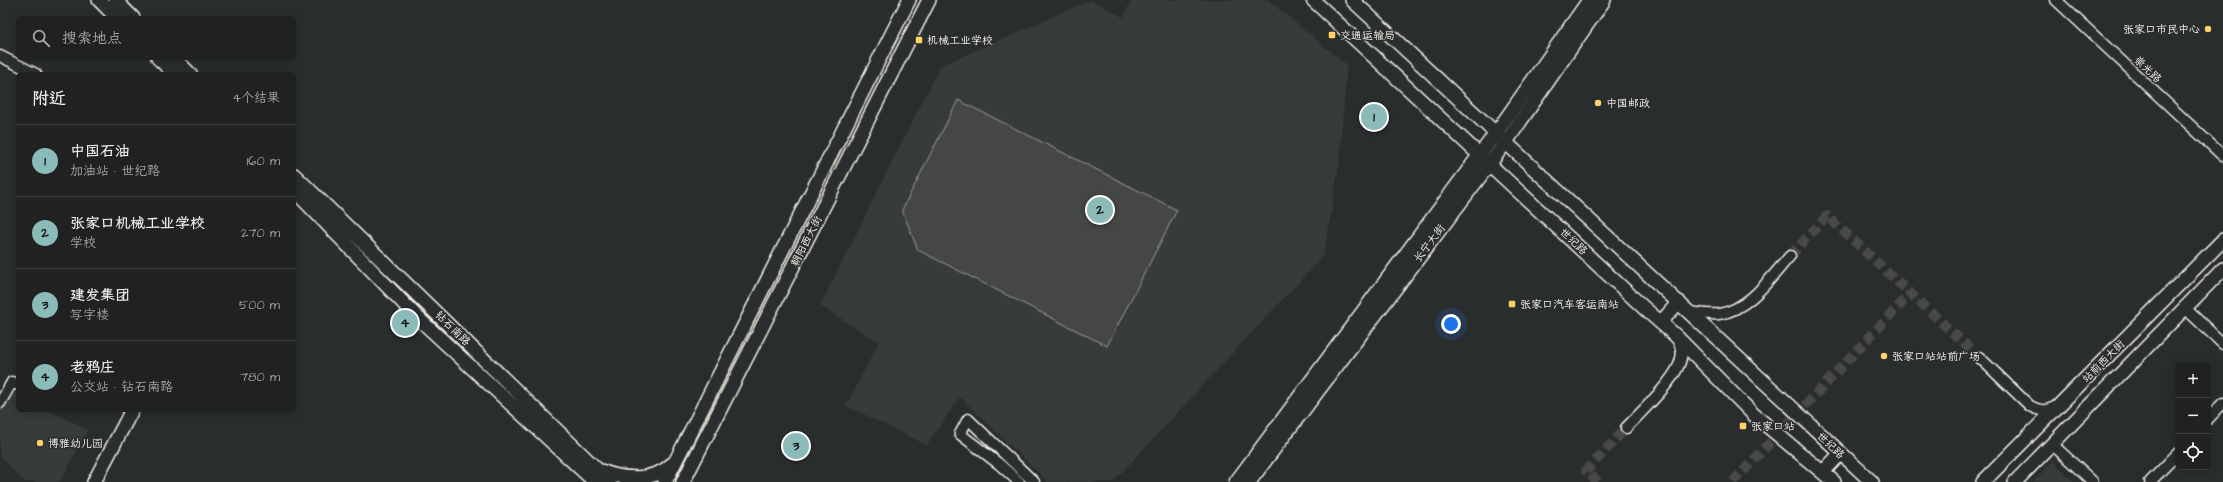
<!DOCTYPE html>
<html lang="zh">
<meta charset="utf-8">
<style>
:root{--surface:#202222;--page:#282a2a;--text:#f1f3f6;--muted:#a2a4a5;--line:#3d3f40;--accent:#8bbbb9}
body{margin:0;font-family:"Architects Daughter","LXGW WenKai TC",sans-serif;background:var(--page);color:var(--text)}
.controls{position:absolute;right:12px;bottom:12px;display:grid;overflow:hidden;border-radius:6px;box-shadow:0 2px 10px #0003}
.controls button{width:36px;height:36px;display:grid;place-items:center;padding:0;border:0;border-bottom:1px solid var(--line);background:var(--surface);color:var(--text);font:20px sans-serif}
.you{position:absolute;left:1451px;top:324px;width:14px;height:14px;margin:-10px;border:3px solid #fff;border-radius:50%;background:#1a73e8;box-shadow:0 0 0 6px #1a73e833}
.badge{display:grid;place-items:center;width:26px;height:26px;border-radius:50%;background:var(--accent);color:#111;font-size:13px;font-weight:700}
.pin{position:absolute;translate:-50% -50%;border:2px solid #fff;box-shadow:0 1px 4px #0006}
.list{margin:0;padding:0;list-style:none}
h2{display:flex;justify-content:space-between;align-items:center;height:52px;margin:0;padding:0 16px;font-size:17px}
h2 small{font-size:13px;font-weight:400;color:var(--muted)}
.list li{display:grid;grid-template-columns:26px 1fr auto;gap:12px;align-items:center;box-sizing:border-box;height:72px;padding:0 16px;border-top:1px solid var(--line)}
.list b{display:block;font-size:15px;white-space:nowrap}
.list p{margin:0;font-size:13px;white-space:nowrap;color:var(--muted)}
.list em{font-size:13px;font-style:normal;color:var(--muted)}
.icon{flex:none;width:22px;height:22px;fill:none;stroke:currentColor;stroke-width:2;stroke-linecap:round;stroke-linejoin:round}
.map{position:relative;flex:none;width:2223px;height:482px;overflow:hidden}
.search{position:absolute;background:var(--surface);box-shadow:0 2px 10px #0003;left:16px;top:16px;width:280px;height:44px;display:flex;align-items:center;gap:10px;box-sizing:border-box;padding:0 14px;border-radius:6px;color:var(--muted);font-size:15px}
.panel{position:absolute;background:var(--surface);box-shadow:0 2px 10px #0003;left:16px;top:72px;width:280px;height:340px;border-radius:6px}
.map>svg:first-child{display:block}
</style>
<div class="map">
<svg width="2223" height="482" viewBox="0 0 2223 482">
<rect width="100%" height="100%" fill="#2a2d2e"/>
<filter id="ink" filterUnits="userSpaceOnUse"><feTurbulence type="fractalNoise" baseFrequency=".025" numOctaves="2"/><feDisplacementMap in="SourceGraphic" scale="8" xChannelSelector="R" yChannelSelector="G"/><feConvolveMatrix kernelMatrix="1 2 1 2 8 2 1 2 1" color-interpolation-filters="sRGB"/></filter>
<g filter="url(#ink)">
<path fill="#373a3a" d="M 1091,0 L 1123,17 L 1132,0 L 1268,0 L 1347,65 L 1339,165 L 1324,255 L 1113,482 L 1048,482 L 960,397 L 927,445 L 846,406 L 879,342 L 820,306 L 940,66 Z
M 11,391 L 18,394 L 18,410 L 49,410 L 88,430 L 60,482 L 25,482 L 0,456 L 0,411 Z
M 2053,461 L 2074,482 L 2033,482 Z"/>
<path fill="#444645" stroke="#9c9c96" d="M 958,100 L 1177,210 L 1107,346 L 918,250 L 902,210 Z"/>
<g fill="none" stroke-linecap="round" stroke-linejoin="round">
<path stroke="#484a4a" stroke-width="10" stroke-dasharray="10 5" stroke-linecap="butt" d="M 1790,256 L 1827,216 L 1979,357
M 1598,482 L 1586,471 L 1626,428
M 1733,482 L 1910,294"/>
<g stroke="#f4f1e8" stroke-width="13">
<path id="minor" d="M 2056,0 L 2223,156
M 0,56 L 36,74
M 2185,308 L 2223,344
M 1689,312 C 1699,313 1709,315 1719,314 C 1749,310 1771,277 1790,256
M 1979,357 L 2030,406 C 2041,412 2047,411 2057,406
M 0,403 L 12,382 L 18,385
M 2208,419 L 2223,403
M 1626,428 C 1640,413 1678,378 1681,358 C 1683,351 1680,344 1676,338
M 2052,444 L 2093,482
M 1019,482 L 999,464 L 960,434 L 968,419 L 1034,482
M 2150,482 L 2178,453"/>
</g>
<g stroke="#f4f1e8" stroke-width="16">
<path id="major" d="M 99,0 L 117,18
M 115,0 L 133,18
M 1313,0 L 1644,308 L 1677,337 L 1753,414 L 1834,482
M 1352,0 L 1872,482
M 158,58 L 175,74
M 174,58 L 190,74
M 294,175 L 610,482
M 294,190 L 416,316 L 595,482
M 1661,322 L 1679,302
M 601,471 C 624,480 654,482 672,464
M 1823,472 L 1840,454
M 94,482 L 132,410
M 665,482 L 909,0
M 683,482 L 929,0
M 1236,482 L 1496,133 L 1589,0
M 1249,482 L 1506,142 L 1604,0
M 1983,482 L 2223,240
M 2015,482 L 2223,269"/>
</g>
<use href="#minor" stroke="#2a2d2e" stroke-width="10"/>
<use href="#major" stroke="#2a2d2e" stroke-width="13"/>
</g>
</g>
<g fill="#ffd166" stroke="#2a2d2e" stroke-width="1.5">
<circle cx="2208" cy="29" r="4"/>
<rect x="1328" y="31" width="8" height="8" rx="2"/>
<rect x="915" y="36" width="8" height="8" rx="2"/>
<circle cx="1598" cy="103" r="4"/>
<rect x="1508" y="300" width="8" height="8" rx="2"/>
<circle cx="1884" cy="356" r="4"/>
<rect x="1739" y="422" width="8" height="8" rx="2"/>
<circle cx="40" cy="443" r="4"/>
</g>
<g text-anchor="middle" stroke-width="3" stroke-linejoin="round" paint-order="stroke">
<g font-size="11" fill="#f4f1e8" stroke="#2a2d2e" text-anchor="start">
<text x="2200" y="33" text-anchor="end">张家口市民中心</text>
<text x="1340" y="39">交通运输局</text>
<text x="927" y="44">机械工业学校</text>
<text x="1606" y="107">中国邮政</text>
<text x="1520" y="308">张家口汽车客运南站</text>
<text x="1892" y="360">张家口站站前广场</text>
<text x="1751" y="430">张家口站</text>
<text x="48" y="447">博雅幼儿园</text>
</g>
<g font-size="11" fill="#f4f1e8" stroke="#2a2d2e">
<text transform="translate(2148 69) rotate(43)" y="4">崇光路</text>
<text transform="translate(806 241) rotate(-63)" y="4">朝阳西大街</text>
<text transform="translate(1574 241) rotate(43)" y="4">世纪路</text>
<text transform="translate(1429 243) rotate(-53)" y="4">长宁大街</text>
<text transform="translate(453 328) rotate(44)" y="4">钻石南路</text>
<text transform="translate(2103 361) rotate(-45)" y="4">站前西大街</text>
<text transform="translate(1831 445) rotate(43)" y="4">世纪路</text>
</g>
</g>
</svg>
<div class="controls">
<button>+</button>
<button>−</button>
<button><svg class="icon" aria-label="locate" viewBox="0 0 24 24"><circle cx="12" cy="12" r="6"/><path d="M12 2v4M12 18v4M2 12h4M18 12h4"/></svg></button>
</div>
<div class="you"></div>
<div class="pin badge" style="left:1374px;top:117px">1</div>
<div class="pin badge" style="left:1100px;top:210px">2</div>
<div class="pin badge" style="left:796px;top:446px">3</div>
<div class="pin badge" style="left:405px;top:323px">4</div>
<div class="search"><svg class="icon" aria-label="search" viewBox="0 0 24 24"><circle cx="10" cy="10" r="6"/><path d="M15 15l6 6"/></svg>搜索地点</div>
<section class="panel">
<h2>附近<small>4个结果</small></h2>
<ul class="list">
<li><span class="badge">1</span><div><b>中国石油</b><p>加油站 · 世纪路</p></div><em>160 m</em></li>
<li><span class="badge">2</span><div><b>张家口机械工业学校</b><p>学校</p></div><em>270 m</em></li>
<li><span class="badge">3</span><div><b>建发集团</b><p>写字楼</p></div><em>500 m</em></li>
<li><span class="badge">4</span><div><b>老鸦庄</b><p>公交站 · 钻石南路</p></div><em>780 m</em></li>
</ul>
</section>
</div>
